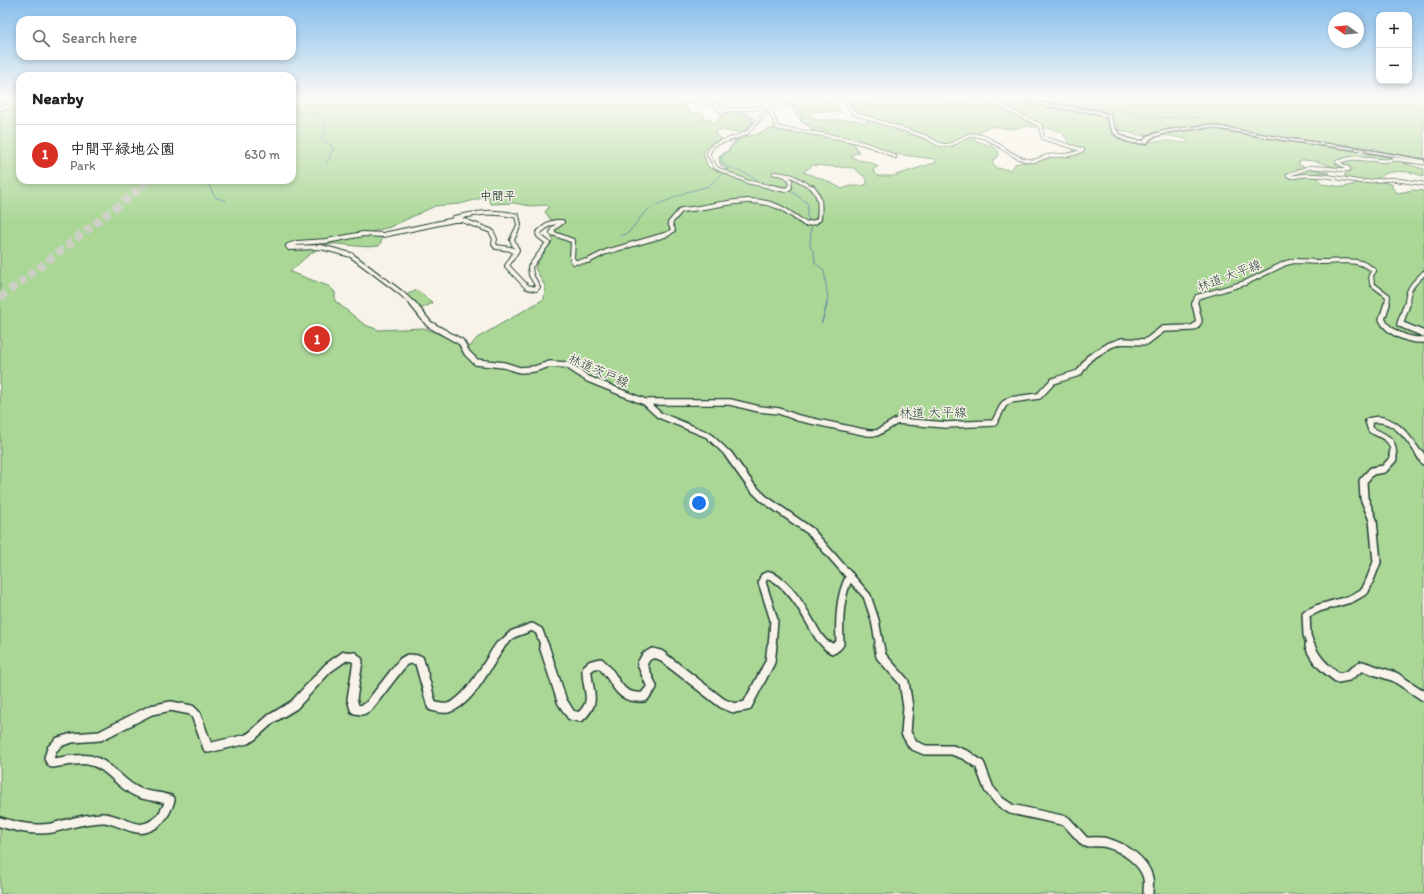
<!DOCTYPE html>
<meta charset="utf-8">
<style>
:root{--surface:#fff;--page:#f2f2f2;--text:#222;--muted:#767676;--line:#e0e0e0;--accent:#d93025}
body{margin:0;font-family:Itim,"Klee One",sans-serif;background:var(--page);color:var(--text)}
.controls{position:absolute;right:12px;top:12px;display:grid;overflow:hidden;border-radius:8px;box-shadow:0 2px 6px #0003}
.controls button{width:36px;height:36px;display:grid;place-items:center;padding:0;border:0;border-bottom:1px solid var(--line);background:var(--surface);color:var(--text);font:20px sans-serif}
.compass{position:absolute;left:1328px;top:12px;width:36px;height:36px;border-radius:50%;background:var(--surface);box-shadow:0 2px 6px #0003;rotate:285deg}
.you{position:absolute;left:699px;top:503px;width:14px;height:14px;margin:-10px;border:3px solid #fff;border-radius:50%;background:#1a73e8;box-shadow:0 0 0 6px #1a73e833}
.badge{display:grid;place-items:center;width:26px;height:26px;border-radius:50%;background:var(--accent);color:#fff;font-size:13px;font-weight:700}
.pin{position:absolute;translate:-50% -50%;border:2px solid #fff;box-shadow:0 1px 4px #0006}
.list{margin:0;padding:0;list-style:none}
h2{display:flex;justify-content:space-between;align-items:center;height:52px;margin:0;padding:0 16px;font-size:17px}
h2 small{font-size:13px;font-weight:400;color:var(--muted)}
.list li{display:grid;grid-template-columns:26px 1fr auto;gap:12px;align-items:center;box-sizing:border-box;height:60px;padding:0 16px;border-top:1px solid var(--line)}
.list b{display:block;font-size:15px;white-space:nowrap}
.list p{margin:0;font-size:13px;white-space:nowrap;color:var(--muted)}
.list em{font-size:13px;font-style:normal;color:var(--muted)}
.icon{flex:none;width:22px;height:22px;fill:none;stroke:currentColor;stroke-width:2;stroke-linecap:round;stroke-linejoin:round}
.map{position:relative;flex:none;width:1424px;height:894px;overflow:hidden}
.search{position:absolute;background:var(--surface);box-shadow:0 2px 6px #0003;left:16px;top:16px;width:280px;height:44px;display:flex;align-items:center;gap:10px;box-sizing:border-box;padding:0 14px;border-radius:12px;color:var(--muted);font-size:15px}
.panel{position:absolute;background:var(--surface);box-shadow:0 2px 6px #0003;left:16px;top:72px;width:280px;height:112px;border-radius:12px}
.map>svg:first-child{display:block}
</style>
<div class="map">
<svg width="1424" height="894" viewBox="0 0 1424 894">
<rect width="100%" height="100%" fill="#f7f3e8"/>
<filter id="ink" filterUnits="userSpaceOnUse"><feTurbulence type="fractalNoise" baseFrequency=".025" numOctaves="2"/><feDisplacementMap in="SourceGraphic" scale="8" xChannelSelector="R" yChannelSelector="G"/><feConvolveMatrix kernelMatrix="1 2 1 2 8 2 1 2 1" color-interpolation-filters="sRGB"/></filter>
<g filter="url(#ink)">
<path fill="#aad796" stroke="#648a65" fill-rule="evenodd" d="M 0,97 L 20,97 L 20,180 L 292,180 L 292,97 L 667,97 L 652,98 L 657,101 L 675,100 L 684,97 L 725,97 L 721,101 L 725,105 L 719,105 L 716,101 L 719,100 L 718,99 L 702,97 L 704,99 L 697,100 L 700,104 L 688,103 L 680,106 L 689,109 L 686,111 L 691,113 L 699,113 L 705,116 L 704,119 L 709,119 L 710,121 L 715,123 L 721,116 L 727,114 L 726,112 L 735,111 L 735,114 L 745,114 L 753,118 C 751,133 733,135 721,129 L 714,133 L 719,138 L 725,140 L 710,145 L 703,153 L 708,167 L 718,171 L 728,170 L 720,164 L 719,157 L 729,151 C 732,137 749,137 760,133 C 765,131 769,128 775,128 C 787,129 800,135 812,131 L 813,129 L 802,122 L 793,108 L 782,103 L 779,97 L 806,97 L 825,99 L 838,107 L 841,112 L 809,111 L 815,120 L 854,120 L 865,123 L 874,118 C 857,115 853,112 845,97 L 857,97 L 864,101 L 867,101 L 888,108 L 888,105 L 877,97 L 933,97 L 932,100 L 935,103 L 964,103 L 963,100 C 968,100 971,103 976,105 C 983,107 990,105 997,103 L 994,102 L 1008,101 L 1076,112 L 1097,113 L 1107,116 L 1110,121 L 1105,122 L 1110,125 C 1117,148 1149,141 1166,141 C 1173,141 1180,143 1187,143 L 1188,140 L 1171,136 L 1138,135 L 1119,130 L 1114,116 L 1104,111 L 1012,99 L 1010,97 L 1424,97 L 1424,164 L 1402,163 L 1424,169 L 1424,177 C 1411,170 1384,168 1376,181 L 1392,184 L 1392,188 L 1398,193 L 1413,190 L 1424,191 L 1424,894 L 0,894 ZM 995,126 L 1010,129 L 1027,126 L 1055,129 L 1063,133 L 1074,152 L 1015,164 L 1011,170 L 996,168 L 992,161 L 998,156 L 999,152 L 994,147 L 972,139 L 979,135 L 983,129 ZM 853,143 L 865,143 L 895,154 L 934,159 L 937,162 L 893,176 L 878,176 L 873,171 L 874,168 L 878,167 C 870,159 859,163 851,156 L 852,154 L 859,153 ZM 1336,143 L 1379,149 L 1383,154 L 1359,155 L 1355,150 L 1333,144 ZM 1301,160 L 1316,161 L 1348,172 L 1344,175 L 1356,184 L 1343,187 L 1322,184 L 1315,173 L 1329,173 L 1298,165 ZM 813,165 L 854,168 L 867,179 L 867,184 C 861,187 858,186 853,186 C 849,186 845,188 842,189 L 825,180 L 803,172 ZM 489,196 L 489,202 L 491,204 L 513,203 L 531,206 L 546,205 L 549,207 L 545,212 L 551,220 L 563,221 L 564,223 L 557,228 L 551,236 L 553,241 L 541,256 L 535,268 L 545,286 L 544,299 L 477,338 L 470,347 L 424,328 L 379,330 L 365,325 L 335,301 L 335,292 L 328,286 L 290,272 C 302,261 319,242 338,244 C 352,245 364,248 379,246 L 383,237 L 371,236 L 371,232 L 390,227 L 435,206 L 460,204 Z
M 417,290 L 433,303 L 420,309 L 406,295 Z"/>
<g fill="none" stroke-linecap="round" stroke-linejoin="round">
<path stroke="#6592a6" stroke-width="1" d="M 721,97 L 722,102 L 735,109 L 736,113 L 747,114 L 753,118 L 753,125
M 784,97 L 786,98 L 786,102 L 802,111 L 802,115 L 805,118 L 800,120 L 801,122 L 823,130
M 867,97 L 868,101 L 876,103
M 985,97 L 1007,97 L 1074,106 L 1115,108 L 1140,117 L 1200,117
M 292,103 L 298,97
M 292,110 L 323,117 L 327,129 L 321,139 L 331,145 L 334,150 L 330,153 L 330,158 L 326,164
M 751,127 L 743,132 L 748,135 L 743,136 L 722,155 L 721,162 C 731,170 742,171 753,177 C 761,182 760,183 770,185
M 211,180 L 208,184 L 215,197 L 226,201
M 790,190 L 808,204 L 807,216 L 810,222
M 811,225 L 810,247 L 814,252 L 815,263 L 824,270 L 828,299 L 826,305
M 621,236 L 628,233 L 645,212 L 652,207 L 687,192 L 709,186 L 728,168"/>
<path stroke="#6592a6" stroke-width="1.5" d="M 822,322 L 827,304"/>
<path stroke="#cccfc4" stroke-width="6" stroke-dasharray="6 3" stroke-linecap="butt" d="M 141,188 L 151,180"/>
<path stroke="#cccfc4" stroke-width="8" stroke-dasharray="8 4" stroke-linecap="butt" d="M 0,298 L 142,187"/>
<g stroke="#1f3d34" stroke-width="4.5">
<path id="street-far4" d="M 0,97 L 9,99 L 12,105 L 0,109
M 757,97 L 771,111 L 777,128 C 814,134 862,137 895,157
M 844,97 L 853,113 C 876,121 900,128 923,136 C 929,138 936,144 942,145 C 956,148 962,133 976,135 C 996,138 1010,159 1031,161 C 1038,162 1043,156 1050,156 C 1062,155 1073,156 1083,150 L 1043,138 L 1040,125 C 1023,118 1008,109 992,101
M 696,100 L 701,103 L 715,104 L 720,111 L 767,107
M 771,111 C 757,115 757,126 746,133 C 736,139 724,140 713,145 L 708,154 L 716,168 L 748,182 L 777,188
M 1424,163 L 1395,159 L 1386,161 L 1352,158 L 1337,162 L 1349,169 L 1348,170 L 1310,167 L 1288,175 L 1292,177 L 1306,175 L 1326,176 L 1362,182 L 1391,179 L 1424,184
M 774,173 L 792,176 L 813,188
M 784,175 L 791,180 L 789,188"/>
</g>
<g stroke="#1f3d34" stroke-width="6">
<path id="street-far3" d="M 772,187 L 786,190 L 790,187
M 454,218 C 475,213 496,210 517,216 L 519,225 L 512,240 L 517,250 L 507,266 L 527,287 L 536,289 L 538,287 L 531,275 L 530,267 L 548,243 L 539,236 L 538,233 L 549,224 L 556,222 L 562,222 L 553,229 L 552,233 L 573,241 L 572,258 L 574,262 L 588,261 L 606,252 L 668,234 L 673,230 L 670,223 L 681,210 C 713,208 747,193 779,207 C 788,211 797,219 805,224 L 815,222 L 819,219 C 820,208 821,195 812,187
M 414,305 L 400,292 L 351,255 L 321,247 L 289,248 L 288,246 L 297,243 L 327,241 L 363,234 L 383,235 L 454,220 L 462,220 L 491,231 L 495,239 L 494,244 L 496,247 L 511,249 L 514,252
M 1194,305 L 1197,297 L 1245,283 L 1286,263 L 1294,261 C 1304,261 1313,262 1323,262 C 1340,262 1360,257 1374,271 L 1371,275 L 1372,284 L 1388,296 L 1387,305
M 1407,305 C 1407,288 1413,284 1424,273"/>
</g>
<g stroke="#1f3d34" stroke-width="8">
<path id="street-far2" d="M 413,304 L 429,324 L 461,342 L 467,353 L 476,362 L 504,365 L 520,370 L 534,369 L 550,364 L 567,365 L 588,379 L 645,402 L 659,415 L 708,435 L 729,455
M 1387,304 L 1382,319 C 1388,333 1409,341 1424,340
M 1407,304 L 1400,324 L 1424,334
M 645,402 L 730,402 L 759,409 L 779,411 L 798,418 L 868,433 L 877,433 L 897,421 L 946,425 L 994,423 L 1004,404 L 1010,400 L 1039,396 L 1053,381 L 1079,373 L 1089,358 L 1110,345 L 1122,341 L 1146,342 L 1163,329 L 1192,328 L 1196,326 L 1199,321 L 1195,304
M 1393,455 C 1395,439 1383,436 1371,430 L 1368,421 C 1392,413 1408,437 1420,455"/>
</g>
<g stroke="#1f3d34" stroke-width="10">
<path id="street-far1" d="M 728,454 L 751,486 L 763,498 L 810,531 L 867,596 L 875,620 L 880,647
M 1420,454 L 1424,461
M 499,647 L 513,634 L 532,627 L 539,631 L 545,647
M 772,647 L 774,620 L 762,582 L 764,577 L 770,575 C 790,586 801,606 812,625 C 817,634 821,642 829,647
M 835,647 L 840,644 C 839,622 839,596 850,576
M 1311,647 L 1307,635 L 1306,614 L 1319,608 L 1351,599 L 1365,591 L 1370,580 L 1377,562 L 1373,520 L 1364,498 L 1363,481 L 1372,471 L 1384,469 L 1393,459 L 1393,454"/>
</g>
<g stroke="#1f3d34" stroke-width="12">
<path id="street" d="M 544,646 L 562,701 L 571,715 L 580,717 C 599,700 586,690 587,669 L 592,665 L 600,663 C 619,679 614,699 644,697 L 652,687 L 642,664 L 646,657 L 653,653 L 660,655 L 722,703 L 734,708 L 747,706 L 770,662 L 772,646
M 828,646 L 833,649 L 837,646
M 879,646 L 881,656 L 904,682 L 908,707 L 906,733 L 913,745 L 925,750 L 952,750 L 966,755 L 980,765 L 989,789 L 999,801 L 1011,809 L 1066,821 L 1085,842 C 1092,842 1100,841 1107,843 C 1123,847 1144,861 1148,878 C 1149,883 1148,889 1148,894
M 1310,646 C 1316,661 1326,669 1338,678 L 1348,676 L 1362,666 L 1395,677 L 1424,696
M 0,822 C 17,827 34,831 52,828 C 69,824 84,818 103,818 C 116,818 134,831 144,828 C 158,825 166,813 170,800 C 159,796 147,797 137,792 C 119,784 109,764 89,760 C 77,758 64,762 52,763 L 49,758 L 52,749 L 59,742 L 72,738 L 100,736 L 151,710 L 171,706 L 191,710 L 196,715 L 208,748 L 247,739 L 252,736 L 271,719 L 294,705 L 328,668 L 345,656 L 354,657 L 358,661 L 352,699 L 355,709 L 362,710 L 369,706 L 403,662 L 408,659 L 419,660 L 432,706 C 437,707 442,709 448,708 C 470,702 487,664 500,646"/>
</g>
<g stroke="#1f3d34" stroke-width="3">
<path id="secondary" d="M 967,97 L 972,97 L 987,100 L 1011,99 L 1099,111 L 1110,116 C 1112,120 1113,124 1115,128 C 1120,138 1134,141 1144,141 L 1147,136 L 1168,130 L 1209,125 L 1283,138 L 1357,148 L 1424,160 L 1424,162 L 1357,150 L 1283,140 L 1209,127 L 1169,132 L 1151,138 L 1147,143 C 1135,145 1118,141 1112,130 C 1110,126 1109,122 1107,118 L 1097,113 L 1011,101 L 987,102 Z"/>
</g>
<use href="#street-far4" stroke="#f7f3e8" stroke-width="3"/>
<use href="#street-far3" stroke="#f7f3e8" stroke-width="4"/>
<use href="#street-far2" stroke="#f7f3e8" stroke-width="5.5"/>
<use href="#street-far1" stroke="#f7f3e8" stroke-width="7"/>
<use href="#street" stroke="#f7f3e8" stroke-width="9"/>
<use href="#secondary" fill="#f7f3e8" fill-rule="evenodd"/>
</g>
</g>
<linearGradient id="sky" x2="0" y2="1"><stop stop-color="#86bdec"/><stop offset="0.44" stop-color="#fbfaf5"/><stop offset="1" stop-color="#fbfaf5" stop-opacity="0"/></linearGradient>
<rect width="1424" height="222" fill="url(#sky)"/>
<g text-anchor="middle" stroke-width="3" stroke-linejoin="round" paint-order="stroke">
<g font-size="12" font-weight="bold" fill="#1f3d34" stroke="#f7f3e8">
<text x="498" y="200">中間平</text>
</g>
<g font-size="13" fill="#1f3d34" stroke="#f7f3e8">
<text transform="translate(1229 275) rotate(-21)" y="5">林道 大平線</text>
<text transform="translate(599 370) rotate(24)" y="5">林道茨戸線</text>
<text transform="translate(933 412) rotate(-1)" y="5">林道 大平線</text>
</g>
</g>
</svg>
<div class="controls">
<button>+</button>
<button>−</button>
</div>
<svg class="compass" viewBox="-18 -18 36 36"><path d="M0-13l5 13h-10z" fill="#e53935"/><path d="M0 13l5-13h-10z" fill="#767676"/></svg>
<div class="you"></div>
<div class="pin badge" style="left:317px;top:339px">1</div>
<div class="search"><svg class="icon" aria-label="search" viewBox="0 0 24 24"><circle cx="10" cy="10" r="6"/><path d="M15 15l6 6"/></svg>Search here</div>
<section class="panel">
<h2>Nearby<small></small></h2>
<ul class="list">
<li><span class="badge">1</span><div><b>中間平緑地公園</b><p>Park</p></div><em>630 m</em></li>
</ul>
</section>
</div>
